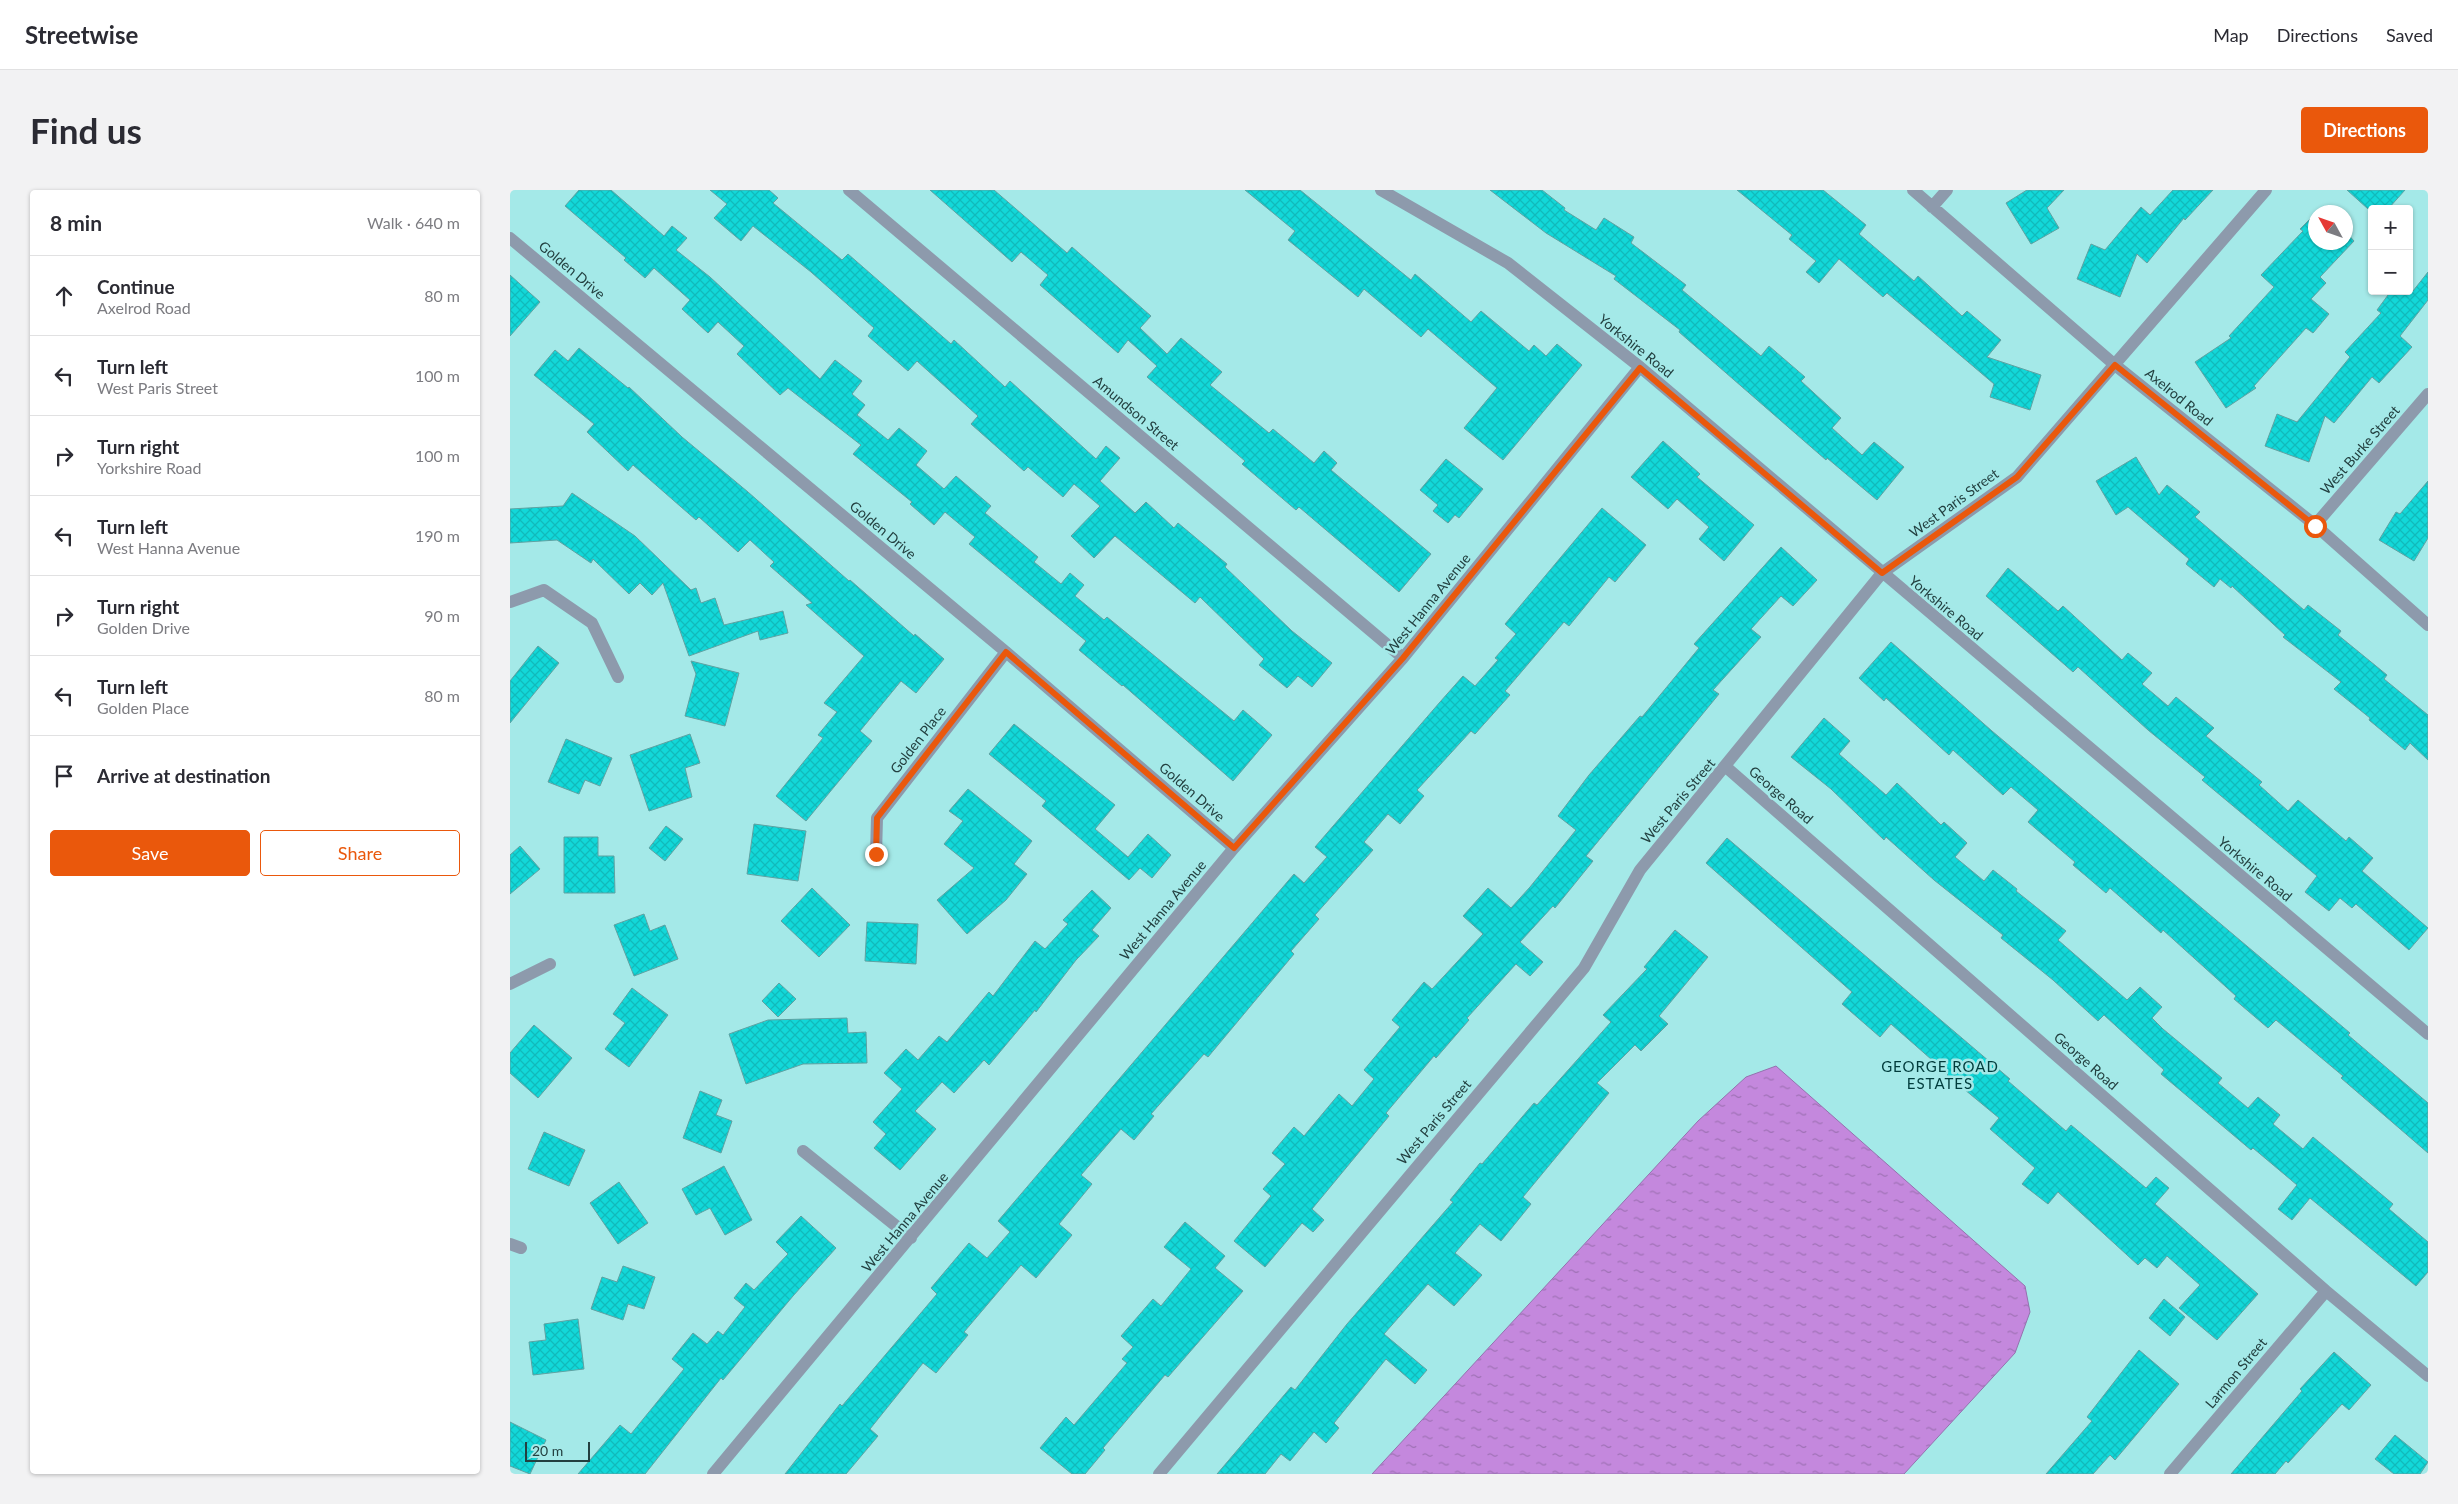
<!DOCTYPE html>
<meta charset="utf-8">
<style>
:root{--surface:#fff;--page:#f2f2f3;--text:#2b2b33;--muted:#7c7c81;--line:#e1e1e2;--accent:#ea580c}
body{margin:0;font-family:Lato,sans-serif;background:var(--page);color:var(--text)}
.controls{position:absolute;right:15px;top:15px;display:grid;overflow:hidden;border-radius:5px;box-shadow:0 1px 4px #0004}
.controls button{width:45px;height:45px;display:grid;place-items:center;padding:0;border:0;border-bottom:1px solid var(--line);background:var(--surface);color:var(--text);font:25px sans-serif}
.compass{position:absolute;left:1798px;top:15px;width:45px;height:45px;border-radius:50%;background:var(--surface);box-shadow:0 1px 4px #0004;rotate:310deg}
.scale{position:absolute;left:15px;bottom:12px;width:65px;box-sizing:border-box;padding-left:5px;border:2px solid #234040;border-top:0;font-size:14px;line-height:18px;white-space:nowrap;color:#234040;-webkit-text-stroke:4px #a4e9e8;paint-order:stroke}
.stop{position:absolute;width:15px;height:15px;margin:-11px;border:4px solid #ea580c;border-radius:50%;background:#fff}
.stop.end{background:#ea580c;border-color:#fff;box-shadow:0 1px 5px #0008}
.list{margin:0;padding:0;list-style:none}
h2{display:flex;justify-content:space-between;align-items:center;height:65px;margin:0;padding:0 20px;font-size:21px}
h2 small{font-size:16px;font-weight:400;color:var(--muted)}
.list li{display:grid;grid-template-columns:32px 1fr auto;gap:15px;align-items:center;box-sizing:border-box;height:80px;padding:0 20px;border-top:1px solid var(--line)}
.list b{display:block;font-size:19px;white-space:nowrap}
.list p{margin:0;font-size:16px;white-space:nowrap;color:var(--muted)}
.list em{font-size:16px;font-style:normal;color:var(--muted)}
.actions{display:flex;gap:10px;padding:15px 20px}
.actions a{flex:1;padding:11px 0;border:1px solid var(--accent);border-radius:5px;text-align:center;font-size:18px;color:var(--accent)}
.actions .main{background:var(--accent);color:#fff}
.icon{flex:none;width:28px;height:28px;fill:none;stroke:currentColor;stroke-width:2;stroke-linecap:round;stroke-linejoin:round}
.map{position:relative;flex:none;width:1918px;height:1284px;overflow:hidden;border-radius:5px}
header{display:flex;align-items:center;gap:30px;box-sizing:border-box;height:70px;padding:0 25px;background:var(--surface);border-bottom:1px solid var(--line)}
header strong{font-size:24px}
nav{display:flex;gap:28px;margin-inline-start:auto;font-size:18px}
.intro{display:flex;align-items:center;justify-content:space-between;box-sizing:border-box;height:120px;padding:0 30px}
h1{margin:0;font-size:35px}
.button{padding:12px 22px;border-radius:5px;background:var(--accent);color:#fff;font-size:18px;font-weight:700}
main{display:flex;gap:30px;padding:0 30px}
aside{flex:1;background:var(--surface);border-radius:5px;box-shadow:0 1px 4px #0004}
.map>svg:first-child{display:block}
</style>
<header>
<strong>Streetwise</strong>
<nav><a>Map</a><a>Directions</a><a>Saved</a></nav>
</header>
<div class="intro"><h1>Find us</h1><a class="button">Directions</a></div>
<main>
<aside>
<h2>8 min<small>Walk · 640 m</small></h2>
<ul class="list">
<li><svg class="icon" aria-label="ahead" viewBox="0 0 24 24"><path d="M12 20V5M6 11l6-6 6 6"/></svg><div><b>Continue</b><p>Axelrod Road</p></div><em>80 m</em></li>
<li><svg class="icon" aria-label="left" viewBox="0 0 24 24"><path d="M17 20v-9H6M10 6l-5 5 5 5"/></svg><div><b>Turn left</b><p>West Paris Street</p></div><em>100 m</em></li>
<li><svg class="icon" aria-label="right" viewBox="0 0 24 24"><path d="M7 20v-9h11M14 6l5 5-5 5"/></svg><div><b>Turn right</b><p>Yorkshire Road</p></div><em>100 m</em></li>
<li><svg class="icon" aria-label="left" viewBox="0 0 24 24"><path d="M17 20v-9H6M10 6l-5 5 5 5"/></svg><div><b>Turn left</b><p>West Hanna Avenue</p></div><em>190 m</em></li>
<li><svg class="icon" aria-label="right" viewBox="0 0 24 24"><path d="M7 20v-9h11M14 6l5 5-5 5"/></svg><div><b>Turn right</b><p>Golden Drive</p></div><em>90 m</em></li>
<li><svg class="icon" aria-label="left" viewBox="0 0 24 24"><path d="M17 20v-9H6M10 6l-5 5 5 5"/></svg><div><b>Turn left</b><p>Golden Place</p></div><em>80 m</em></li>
<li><svg class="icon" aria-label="arrive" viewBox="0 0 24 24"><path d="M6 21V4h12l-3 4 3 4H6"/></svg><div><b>Arrive at destination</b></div></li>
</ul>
<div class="actions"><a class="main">Save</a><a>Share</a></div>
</aside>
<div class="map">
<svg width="1918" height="1284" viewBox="0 0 1918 1284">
<defs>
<pattern id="water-ripples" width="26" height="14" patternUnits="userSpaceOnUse" patternTransform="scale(1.25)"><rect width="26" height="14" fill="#c488dd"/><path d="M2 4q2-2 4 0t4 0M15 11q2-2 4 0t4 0" fill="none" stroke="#9f71b5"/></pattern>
<pattern id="building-cross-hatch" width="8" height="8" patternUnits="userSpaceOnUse" patternTransform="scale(1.25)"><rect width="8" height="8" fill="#12d8d9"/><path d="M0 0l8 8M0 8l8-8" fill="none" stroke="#11babb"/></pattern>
</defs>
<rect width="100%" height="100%" fill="#a4e9e8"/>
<path fill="url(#water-ripples)" stroke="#9472ae" d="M 1266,876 L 1515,1096 L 1520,1122 L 1505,1163 L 1394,1284 L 862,1284 L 1188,931 L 1236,887 Z"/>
<path fill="url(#building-cross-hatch)" stroke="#5fa2a2" d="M 69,0 L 101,0 L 154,46 L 162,36 L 177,48 L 166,60 L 200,87 L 310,189 L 325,170 L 352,191 L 342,204 L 355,215 L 347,225 L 378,250 L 389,238 L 417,261 L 406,275 L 434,299 L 446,286 L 481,316 L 475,323 L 528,367 L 524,372 L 551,394 L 560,383 L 574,395 L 565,406 L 594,430 L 597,427 L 724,531 L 733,520 L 762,545 L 723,591 L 613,495 L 612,496 L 569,460 L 576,451 L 459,354 L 465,347 L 435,322 L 424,335 L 400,314 L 402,312 L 343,264 L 351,255 L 278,198 L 270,205 L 227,164 L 234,156 L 208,132 L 198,143 L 172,119 L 180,110 L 144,78 L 135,88 L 114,70 L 116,68 L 55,16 Z
M 200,0 L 259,0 L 268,8 L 263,13 L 332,70 L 338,64 L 441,154 L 444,150 L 495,197 L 500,191 L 586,269 L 596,256 L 610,268 L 590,291 L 625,323 L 636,312 L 664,338 L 668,333 L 717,374 L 715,377 L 782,441 L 822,473 L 802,497 L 788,486 L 777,498 L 749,475 L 754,469 L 690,407 L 685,413 L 605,346 L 584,368 L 561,346 L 590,316 L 564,294 L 553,307 L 518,277 L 514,281 L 461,234 L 468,226 L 407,171 L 398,181 L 358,146 L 364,138 L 301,82 L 243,36 L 231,51 L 204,28 L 217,14 Z
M 420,0 L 484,0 L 557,63 L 562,57 L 641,126 L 630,138 L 657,164 L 671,148 L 712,182 L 700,195 L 759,243 L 763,239 L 804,273 L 814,261 L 827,273 L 821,280 L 921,364 L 889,402 L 789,317 L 786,320 L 732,274 L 735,271 L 637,187 L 647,176 L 618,150 L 608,163 L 530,95 L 538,85 L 511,62 L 502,72 Z
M 735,0 L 790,0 L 901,90 L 905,84 L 961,132 L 971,121 L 1019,161 L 1024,155 L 1036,166 L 1047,154 L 1072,175 L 993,270 L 954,238 L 987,198 L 918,139 L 911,147 L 854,99 L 848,107 L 778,50 L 785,41 Z
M 980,0 L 1032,0 L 1055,18 L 1054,20 L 1086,40 L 1094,28 L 1124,47 L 1121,53 L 1176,95 L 1172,100 L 1251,166 L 1259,156 L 1295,187 L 1291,191 L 1331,228 L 1322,238 L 1352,265 L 1364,252 L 1394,277 L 1367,310 L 1317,268 L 1316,270 L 1169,142 L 1170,140 L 1104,89 L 1106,86 L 1036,43 Z
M 1227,0 L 1313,0 L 1356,35 L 1349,44 L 1404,91 L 1408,86 L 1452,126 L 1457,121 L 1491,150 L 1477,167 L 1531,185 L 1520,220 L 1480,207 L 1484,194 L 1377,103 L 1373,107 L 1329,69 L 1309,93 L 1296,82 L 1306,71 L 1279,49 L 1282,45 Z
M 1517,0 L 1554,0 L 1537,18 L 1549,38 L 1521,54 L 1496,13 Z
M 1663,0 L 1703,0 L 1675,30 L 1674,28 L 1637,73 L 1627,64 L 1610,107 L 1567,89 L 1581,54 L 1595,60 L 1631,17 L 1640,25 Z
M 1837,0 L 1895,0 L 1878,19 L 1858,19 Z
M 1806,23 L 1806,52 L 1836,52 L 1836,42 L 1844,51 L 1810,87 L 1816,93 L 1801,109 L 1819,124 L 1803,143 L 1796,138 L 1744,196 L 1746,198 L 1716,218 L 1685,172 L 1721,148 L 1719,146 L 1764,97 L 1751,85 L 1793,41 L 1790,39 Z
M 1918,82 L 1918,110 L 1890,146 L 1902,157 L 1869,193 L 1862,187 L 1824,233 L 1815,226 L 1799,272 L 1755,256 L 1767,224 L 1787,232 L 1840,167 L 1835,162 L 1871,123 L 1867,120 L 1881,101 L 1903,101 Z
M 0,85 L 30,112 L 0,146 Z
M 69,158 L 118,198 L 119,197 L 172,247 L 238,302 L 339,391 L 340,390 L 404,446 L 405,444 L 434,469 L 406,503 L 391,491 L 350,541 L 362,551 L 296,631 L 266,606 L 313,548 L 308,545 L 327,522 L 314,513 L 354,466 L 296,415 L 302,413 L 260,376 L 264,372 L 240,350 L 228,362 L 189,327 L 186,330 L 123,275 L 118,281 L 77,242 L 84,234 L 24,185 L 45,160 L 58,171 Z
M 1153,251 L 1190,284 L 1187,287 L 1244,335 L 1214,371 L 1189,349 L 1199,337 L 1167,309 L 1158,319 L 1121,287 Z
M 1626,267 L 1649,305 L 1657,295 L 1690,322 L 1685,327 L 1794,420 L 1798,415 L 1831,441 L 1828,445 L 1877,485 L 1874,489 L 1918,525 L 1918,570 L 1900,553 L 1895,560 L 1859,530 L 1860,528 L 1824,499 L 1831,492 L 1773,447 L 1775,445 L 1722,396 L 1721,398 L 1710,389 L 1704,397 L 1676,374 L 1679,369 L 1618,317 L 1606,325 L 1586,291 Z
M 936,269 L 973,299 L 949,328 L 945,325 L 938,333 L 923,321 L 928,315 L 910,300 Z
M 1918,291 L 1918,348 L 1904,371 L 1869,350 L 1886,322 L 1890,324 Z
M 62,303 L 125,346 L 181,400 L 186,398 L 191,413 L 205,408 L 214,435 L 273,421 L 278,443 L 250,450 L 248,441 L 179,466 L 153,393 L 142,405 L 130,393 L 119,404 L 83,369 L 81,373 L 47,350 L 0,353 L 0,319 L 53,316 Z
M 1092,318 L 1136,355 L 1105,392 L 1099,387 L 1059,436 L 1054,432 L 995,501 L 1000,505 L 965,544 L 961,541 L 907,600 L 914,606 L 890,634 L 878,624 L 854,652 L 863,660 L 805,725 L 809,729 L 781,761 L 784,764 L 698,867 L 694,864 L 641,924 L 644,926 L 624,950 L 611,939 L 571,985 L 582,994 L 549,1034 L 562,1045 L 526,1088 L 511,1075 L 454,1142 L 458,1145 L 426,1183 L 413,1173 L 360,1239 L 368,1246 L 336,1284 L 275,1284 L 330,1214 L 332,1216 L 427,1104 L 421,1098 L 459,1053 L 477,1068 L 500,1042 L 488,1031 L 784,684 L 794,693 L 817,667 L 805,657 L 930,512 L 953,486 L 965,496 L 988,470 L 985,468 L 1006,444 L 995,434 Z
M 1271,357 L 1307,390 L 1283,416 L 1271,406 L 1241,439 L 1251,447 L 1203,500 L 1209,504 L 1076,666 L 1083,671 L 1045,718 L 1043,716 L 1010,752 L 1033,772 L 1020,786 L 1006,774 L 957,828 L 959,830 L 926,868 L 924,866 L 876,923 L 879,926 L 802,1019 L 814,1030 L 803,1042 L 792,1033 L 755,1077 L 724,1051 L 761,1006 L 753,999 L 775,974 L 762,963 L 784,937 L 794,946 L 829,904 L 842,916 L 864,889 L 854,880 L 890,837 L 882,830 L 914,792 L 922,799 L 973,744 L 953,726 L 978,698 L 1001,718 L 1020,697 L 1066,640 L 1048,626 L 1079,585 L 1130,526 L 1132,527 L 1189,458 L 1184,454 Z
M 1498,378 L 1548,421 L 1553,416 L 1612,470 L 1618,463 L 1642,483 L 1632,494 L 1658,516 L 1666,507 L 1704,538 L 1696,546 L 1752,592 L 1749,595 L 1778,621 L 1788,610 L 1836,651 L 1839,647 L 1863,668 L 1852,681 L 1918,738 L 1899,760 L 1846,714 L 1842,718 L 1830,708 L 1819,721 L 1795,702 L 1807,686 L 1692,590 L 1695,587 L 1638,540 L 1568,477 L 1563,482 L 1476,406 Z
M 1381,452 L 1482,541 L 1840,843 L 1838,845 L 1918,913 L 1918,963 L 1831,888 L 1833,886 L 1766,830 L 1758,838 L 1724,809 L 1726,806 L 1653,740 L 1651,743 L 1600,698 L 1596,703 L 1563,675 L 1565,672 L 1518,632 L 1528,620 L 1501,597 L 1493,605 L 1443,560 L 1439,565 L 1376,508 L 1374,511 L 1349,488 Z
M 28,456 L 49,473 L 0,533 L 0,491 Z
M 181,471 L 229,483 L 215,536 L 175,526 L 186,484 Z
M 1314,528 L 1340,551 L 1329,564 L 1376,605 L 1387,593 L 1431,635 L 1434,632 L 1457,653 L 1445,667 L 1474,691 L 1483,680 L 1507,699 L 1506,701 L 1556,741 L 1548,750 L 1617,810 L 1630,797 L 1652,817 L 1642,828 L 1653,839 L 1712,888 L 1708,893 L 1738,918 L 1748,907 L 1770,925 L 1763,934 L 1793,959 L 1803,947 L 1883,1014 L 1879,1019 L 1918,1052 L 1918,1082 L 1906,1096 L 1800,1008 L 1782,1030 L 1768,1019 L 1787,995 L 1743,958 L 1741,960 L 1651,884 L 1654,880 L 1594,825 L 1588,831 L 1543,790 L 1491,748 L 1493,745 L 1424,690 L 1376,647 L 1374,650 L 1321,599 L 1281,567 Z
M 504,534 L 605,615 L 585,639 L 618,667 L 638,644 L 661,665 L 642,688 L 630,678 L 619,690 L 532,616 L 536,611 L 479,564 Z
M 180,544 L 190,573 L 175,578 L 182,607 L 139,621 L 120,565 Z
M 56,549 L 102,568 L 90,596 L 75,590 L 69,604 L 38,592 Z
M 458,599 L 522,651 L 504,674 L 517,684 L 496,710 L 457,744 L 427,710 L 464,678 L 434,654 L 453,631 L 439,621 Z
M 244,634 L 296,641 L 288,691 L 237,684 Z
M 156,636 L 173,649 L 155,671 L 139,658 Z
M 54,647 L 88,647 L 88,666 L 104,666 L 105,703 L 54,703 Z
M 1217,648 L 1500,889 L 1498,891 L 1556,941 L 1561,935 L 1636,998 L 1646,987 L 1659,998 L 1645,1014 L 1748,1104 L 1707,1150 L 1669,1118 L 1690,1095 L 1657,1066 L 1647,1078 L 1635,1068 L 1628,1075 L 1548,1002 L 1538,1014 L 1512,994 L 1525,978 L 1480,939 L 1489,928 L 1437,885 L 1438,884 L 1381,834 L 1370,847 L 1332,814 L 1342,802 L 1196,673 Z
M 10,656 L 30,679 L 0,704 L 0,665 Z
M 302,698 L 340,735 L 309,767 L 271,731 Z
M 582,700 L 601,718 L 582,740 L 589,746 L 566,770 L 526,822 L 525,820 L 479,875 L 474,870 L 444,903 L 432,892 L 405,921 L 426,939 L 390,980 L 364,958 L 376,944 L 363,932 L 392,899 L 374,883 L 396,859 L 408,870 L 429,846 L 437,852 L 479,802 L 483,806 L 525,751 L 535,759 L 558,734 L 553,730 Z
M 134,724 L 140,741 L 155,735 L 168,769 L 124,786 L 104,735 Z
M 357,732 L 408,734 L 406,774 L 355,771 Z
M 1165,740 L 1198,767 L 1149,826 L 1158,834 L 1131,861 L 1125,855 L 1087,893 L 1099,903 L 1013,1007 L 1021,1014 L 991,1051 L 970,1034 L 945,1063 L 972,1085 L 944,1116 L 918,1094 L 874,1144 L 917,1180 L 905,1194 L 876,1169 L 824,1233 L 829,1238 L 816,1253 L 804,1242 L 780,1271 L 771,1264 L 755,1284 L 707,1284 L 781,1197 L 785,1200 L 837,1134 L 943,1012 L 940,1010 L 970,973 L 972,974 L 1024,913 L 1027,915 L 1101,832 L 1093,825 L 1137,779 L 1134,777 Z
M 269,793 L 286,809 L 268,827 L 252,811 Z
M 122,798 L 158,825 L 119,877 L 95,859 L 115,833 L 103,824 Z
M 337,828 L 338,843 L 356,842 L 357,873 L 293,874 L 236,894 L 219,844 L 258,830 Z
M 24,835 L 62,868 L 28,908 L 0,883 L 0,863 Z
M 190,901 L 212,910 L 206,925 L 222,931 L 211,963 L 173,948 Z
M 34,942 L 75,960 L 59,996 L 18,979 Z
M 214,976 L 242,1030 L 215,1045 L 200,1018 L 186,1025 L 172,999 Z
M 109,992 L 138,1033 L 108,1054 L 80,1013 Z
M 291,1026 L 326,1058 L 283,1106 L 213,1190 L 211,1188 L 135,1284 L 68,1284 L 110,1235 L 121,1244 L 174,1179 L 162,1169 L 183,1143 L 197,1154 L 208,1141 L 213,1145 L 235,1117 L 224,1108 L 236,1093 L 244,1100 L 278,1064 L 266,1052 Z
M 675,1032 L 715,1066 L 705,1078 L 733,1101 L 658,1187 L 655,1185 L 593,1258 L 595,1260 L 575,1284 L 562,1284 L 530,1258 L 556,1227 L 564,1235 L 617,1173 L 612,1169 L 623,1157 L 611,1146 L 643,1109 L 651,1116 L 681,1079 L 654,1057 Z
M 113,1076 L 145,1087 L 134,1119 L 118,1114 L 113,1130 L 81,1119 L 92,1087 L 107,1092 Z
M 1654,1109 L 1675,1127 L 1660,1146 L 1639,1128 Z
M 68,1129 L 74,1179 L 23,1185 L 19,1152 L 36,1150 L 34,1134 Z
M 1629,1160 L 1669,1194 L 1605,1270 L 1600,1265 L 1583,1284 L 1536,1284 L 1582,1231 L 1577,1227 Z
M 1824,1162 L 1861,1195 L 1839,1220 L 1832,1214 L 1778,1273 L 1776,1271 L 1765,1284 L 1721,1284 L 1792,1201 L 1790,1199 Z
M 0,1232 L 36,1250 L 20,1284 L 0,1276 Z
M 1885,1245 L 1918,1272 L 1910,1284 L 1884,1284 L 1865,1269 Z"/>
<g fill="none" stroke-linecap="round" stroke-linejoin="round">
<path stroke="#8d9aac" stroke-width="12" d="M 339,0 L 893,468
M 871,0 L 998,73 L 1130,177 L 1918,844
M 1403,0 L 1605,175 L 1805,335 L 1918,435
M 1422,17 L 1437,0
M 0,48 L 496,462 L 724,658
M 1805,335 L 1918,204
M 0,412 L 34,400 L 82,433 L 108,487
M 1216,577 L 1816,1101 L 1918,1186
M 366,665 L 367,628 L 496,462
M 0,794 L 40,774
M 293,961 L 401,1048
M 0,1054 L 11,1058
M 203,1284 L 724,658 L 893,468 L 1130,177
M 649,1284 L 1074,778 L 1130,680 L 1372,383 L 1507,287 L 1756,0
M 1660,1284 L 1816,1101"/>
</g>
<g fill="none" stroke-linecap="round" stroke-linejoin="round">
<path stroke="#ea580c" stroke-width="6" d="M 366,664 L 367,628 L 496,462 L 724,658 L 893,468 L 1130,178 L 1372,383 L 1507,287 L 1605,175 L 1805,336"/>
</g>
<g text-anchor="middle" stroke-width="5" stroke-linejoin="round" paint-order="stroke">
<g font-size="14" fill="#234040" stroke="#a4e9e8">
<text transform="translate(62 80) rotate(40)" y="5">Golden Drive</text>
<text transform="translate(1126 156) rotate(39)" y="5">Yorkshire Road</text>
<text transform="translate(1669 207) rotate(39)" y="5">Axelrod Road</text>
<text transform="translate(626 223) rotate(40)" y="5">Amundson Street</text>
<text transform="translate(1850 260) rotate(-49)" y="5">West Burke Street</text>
<text transform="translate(1444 313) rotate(-36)" y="5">West Paris Street</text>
<text transform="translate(373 340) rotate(40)" y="5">Golden Drive</text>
<text transform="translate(918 414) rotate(-51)" y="5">West Hanna Avenue</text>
<text transform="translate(1436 418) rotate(40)" y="5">Yorkshire Road</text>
<text transform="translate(408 550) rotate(-52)" y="5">Golden Place</text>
<text transform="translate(682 602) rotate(41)" y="5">Golden Drive</text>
<text transform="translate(1271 605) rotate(41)" y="5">George Road</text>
<text transform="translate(1168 611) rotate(-50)" y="5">West Paris Street</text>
<text transform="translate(1745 679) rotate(40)" y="5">Yorkshire Road</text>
<text transform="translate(653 720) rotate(-50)" y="5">West Hanna Avenue</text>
<text transform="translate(1576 871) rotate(41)" y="5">George Road</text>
<text transform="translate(924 932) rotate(-50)" y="5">West Paris Street</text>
<text transform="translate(395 1032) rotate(-50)" y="5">West Hanna Avenue</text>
<text transform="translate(1726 1183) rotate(-50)" y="5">Larmon Street</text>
</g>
<g font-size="15" letter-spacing="1" fill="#013c3c" stroke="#a4e9e8">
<text x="1430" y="882">GEORGE ROAD<tspan x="1430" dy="17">ESTATES</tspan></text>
</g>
</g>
</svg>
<div class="controls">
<button>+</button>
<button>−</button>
</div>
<svg class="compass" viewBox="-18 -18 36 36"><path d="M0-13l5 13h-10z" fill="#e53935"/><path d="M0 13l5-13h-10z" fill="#7c7c81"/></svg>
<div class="scale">20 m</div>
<div class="stop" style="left:1805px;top:336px"></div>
<div class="stop end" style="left:366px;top:664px"></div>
</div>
</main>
